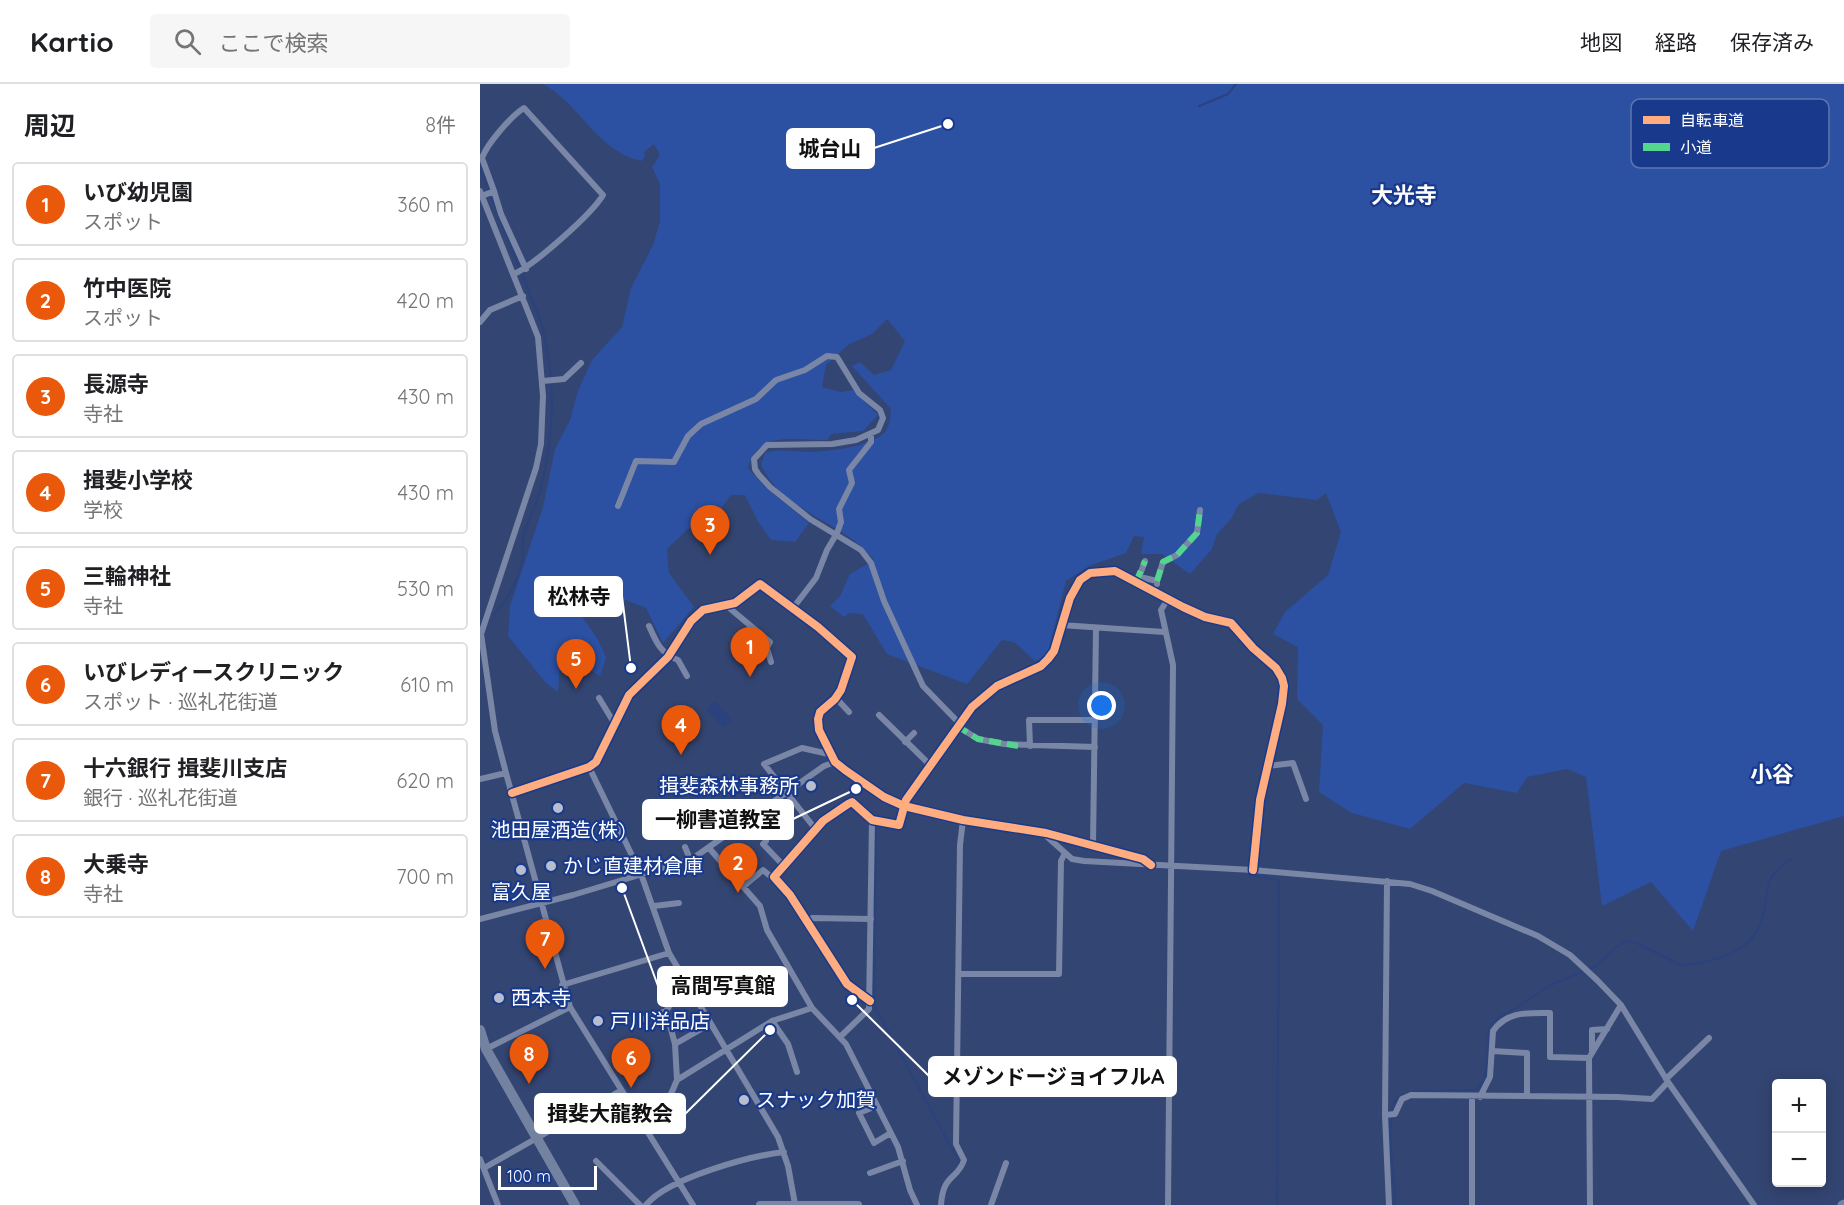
<!DOCTYPE html>
<html lang="ja">
<meta charset="utf-8">
<style>
:root{--surface:#fff;--page:#f6f6f6;--text:#202124;--muted:#757577;--line:#e0e0e0;--accent:#ea580c}
body{margin:0;font-family:Quicksand,"Noto Sans JP",sans-serif;background:var(--page);color:var(--text)}
.controls{position:absolute;right:18px;bottom:18px;display:grid;overflow:hidden;border-radius:6px;box-shadow:0 3px 15px #0003}
.controls button{width:54px;height:54px;display:grid;place-items:center;padding:0;border:0;border-bottom:2px solid var(--line);background:var(--surface);color:var(--text);font:30px sans-serif}
.scale{position:absolute;left:18px;bottom:15px;width:99px;box-sizing:border-box;padding-left:6px;border:3px solid #fff;border-top:0;font-size:16px;line-height:21px;white-space:nowrap;color:#fff;-webkit-text-stroke:4px #193a8c;paint-order:stroke}
.you{position:absolute;left:622px;top:622px;width:21px;height:21px;margin:-15px;border:4px solid #fff;border-radius:50%;background:#1a73e8;box-shadow:0 0 0 9px #1a73e833}
.badge{display:grid;place-items:center;width:39px;height:39px;border-radius:50%;background:var(--accent);color:#fff;font-size:20px;font-weight:700}
.pin{position:absolute;translate:-50% -50px;filter:drop-shadow(0 2px 3px #0008)}
.pin::after{content:'';position:absolute;top:32px;width:21px;height:18px;background:inherit;clip-path:polygon(0 0,100% 0,50% 100%)}
.list{margin:0;padding:0;list-style:none}
h2{display:flex;justify-content:space-between;align-items:center;height:78px;margin:0;padding:0 24px;font-size:26px}
h2 small{font-size:20px;font-weight:400;color:var(--muted)}
.list li{display:grid;grid-template-columns:39px 1fr auto;gap:18px;align-items:center;box-sizing:border-box;height:84px;margin:0 12px 12px;padding:0 12px;border:2px solid var(--line);border-radius:6px}
.list b{display:block;font-size:22px;white-space:nowrap}
.list p{margin:0;font-size:20px;white-space:nowrap;color:var(--muted)}
.list em{font-size:20px;font-style:normal;color:var(--muted)}
.icon{flex:none;width:33px;height:33px;fill:none;stroke:currentColor;stroke-width:2;stroke-linecap:round;stroke-linejoin:round}
.map{position:relative;flex:none;width:1364px;height:1121px;overflow:hidden}
header{display:flex;align-items:center;gap:36px;box-sizing:border-box;height:84px;padding:0 30px;background:var(--surface);border-bottom:2px solid var(--line)}
header strong{font-size:28px}
nav{display:flex;gap:33px;margin-inline-start:auto;font-size:21px}
.search{width:420px;height:54px;background:var(--page);display:flex;align-items:center;gap:15px;box-sizing:border-box;padding:0 21px;border-radius:6px;color:var(--muted);font-size:22px}
main{display:flex}
aside{flex:1;background:var(--surface)}
.map>svg:first-child{display:block}
</style>
<header>
<strong>Kartio</strong>
<div class="search"><svg class="icon" aria-label="search" viewBox="0 0 24 24"><circle cx="10" cy="10" r="6"/><path d="M15 15l6 6"/></svg>ここで検索</div>
<nav><a>地図</a><a>経路</a><a>保存済み</a></nav>
</header>
<main>
<aside>
<h2>周辺<small>8件</small></h2>
<ul class="list">
<li><span class="badge">1</span><div><b>いび幼児園</b><p>スポット</p></div><em>360 m</em></li>
<li><span class="badge">2</span><div><b>竹中医院</b><p>スポット</p></div><em>420 m</em></li>
<li><span class="badge">3</span><div><b>長源寺</b><p>寺社</p></div><em>430 m</em></li>
<li><span class="badge">4</span><div><b>揖斐小学校</b><p>学校</p></div><em>430 m</em></li>
<li><span class="badge">5</span><div><b>三輪神社</b><p>寺社</p></div><em>530 m</em></li>
<li><span class="badge">6</span><div><b>いびレディースクリニック</b><p>スポット · 巡礼花街道</p></div><em>610 m</em></li>
<li><span class="badge">7</span><div><b>十六銀行 揖斐川支店</b><p>銀行 · 巡礼花街道</p></div><em>620 m</em></li>
<li><span class="badge">8</span><div><b>大乗寺</b><p>寺社</p></div><em>700 m</em></li>
</ul>
</aside>
<div class="map">
<svg width="1364" height="1121" viewBox="0 0 1364 1121">
<rect width="100%" height="100%" fill="#334572"/>
<path fill="#2c50a2" d="M 63,0 L 1364,0 L 1364,732 L 1241,767 L 1213,847 L 1171,798 L 1122,822 L 1106,693 L 1087,685 L 1047,693 L 1037,709 L 984,699 L 930,745 L 872,729 L 839,708 L 843,641 L 817,615 L 818,563 L 793,550 L 805,528 L 848,491 L 861,448 L 846,409 L 837,416 L 779,409 L 759,420 L 751,435 L 737,450 L 732,465 L 710,490 L 682,470 L 661,470 L 664,453 L 654,452 L 646,469 L 609,482 L 586,497 L 567,572 L 555,577 L 534,558 L 522,556 L 487,600 L 407,570 L 383,530 L 369,529 L 364,533 L 350,522 L 360,512 L 370,490 L 394,476 C 364,437 303,429 281,381 L 285,369 C 300,364 315,368 331,368 C 350,367 388,363 403,350 C 410,344 410,334 411,325 L 372,282 L 380,278 L 394,291 L 411,286 L 425,257 L 407,235 L 392,250 L 368,261 L 346,281 L 342,303 L 360,308 L 373,306 L 398,331 L 383,347 L 351,350 L 348,356 C 316,357 278,345 268,384 L 284,402 L 329,439 L 315,458 L 291,456 L 279,439 L 265,411 L 251,411 L 234,434 L 208,445 L 187,465 L 189,489 L 214,523 L 183,559 L 166,524 L 118,505 L 98,527 L 117,554 L 126,573 L 120,592 L 97,579 L 80,582 L 78,608 L 66,599 L 28,552 L 30,522 L 63,423 L 75,365 L 90,336 L 98,307 L 112,276 L 142,243 L 151,204 L 173,161 L 180,137 L 180,100 L 172,83 L 180,71 L 174,60 L 164,68 L 165,73 L 161,77 C 118,68 100,20 63,0 Z"/>
<path fill="#2a427e" d="M 235,617 L 252,636 L 243,644 L 226,625 Z"/>
<g fill="none" stroke-linecap="round" stroke-linejoin="round">
<path stroke="#2a427e" stroke-width="2" d="M 719,22 L 748,10 L 756,0
M 0,84 L 61,238 C 76,293 75,352 60,407 C 56,422 48,435 44,450 C 42,458 43,466 43,473 C 41,492 27,517 14,530 L 10,530
M 777,721 L 769,791 L 799,796 L 797,1121
M 394,914 L 396,741
M 394,921 L 479,1078
M 915,1121 C 915,1091 903,1038 918,1012 L 936,1007 L 997,1006 C 1015,986 1001,960 1013,938 L 1073,900 L 1116,882 L 1135,864 L 1146,857 L 1157,859 L 1200,881 C 1228,879 1268,871 1280,841 C 1292,810 1278,794 1313,774"/>
<path stroke="#7a86a6" stroke-width="6" d="M 0,107 L 58,253 L 63,312 L 61,360 L 56,384 L 1,550 L 15,647 L 26,689
M 14,107 L 2,74 C 7,60 31,32 44,24 L 123,111 C 112,130 54,181 34,190
M 2,112 L 14,107 L 21,130 L 46,185
M 0,238 L 10,226 L 43,212
M 63,297 L 84,295 L 101,279
M 138,422 L 156,377 L 194,378 L 208,352 L 221,340 L 276,315 L 296,296 L 325,286 L 347,272 L 357,273 L 379,309 L 400,326 L 403,334 L 398,346 L 376,356 L 352,360 L 287,361 L 274,375 L 275,385 L 279,391 L 290,403 L 330,435 L 381,466 L 391,479 L 404,517 L 443,602 L 479,639
M 660,493 L 677,497 L 677,500
M 658,496 L 665,477
M 677,497 L 683,478 L 697,471 L 717,449 L 720,426
M 247,522 L 290,558 L 287,564 L 291,578
M 313,524 L 336,494 L 347,466 L 357,449 L 361,438 L 359,425 L 372,399 L 369,386 L 391,358 L 391,350
M 581,541 L 684,548
M 169,542 C 176,558 181,570 198,576 L 207,592
M 119,614 L 136,642
M 356,614 L 369,628
M 399,631 L 450,681
M 477,642 L 498,655 L 524,660 L 615,663
M 425,658 L 434,649
M 550,662 L 549,636 L 615,636
M 788,682 L 813,679 L 826,715
M 109,683 L 161,790 L 189,869 L 298,1053 L 308,1082 L 315,1120
M 0,695 L 26,689 L 90,923 L 213,1121
M 32,709 L 109,683 L 116,678 L 149,611 L 188,573 L 211,537 L 223,526 L 255,519 L 280,500 L 338,543 L 372,573 L 361,606 L 355,615 L 340,628 L 338,635 L 339,646 L 355,678 L 365,686 L 404,713 L 424,722 L 483,736 L 566,749 L 663,775 L 671,781
M 238,720 L 257,745
M 337,747 L 284,680 L 322,664 L 353,671
M 564,750 L 592,775 L 604,777 L 773,786 L 930,800 L 952,807 L 1058,852 L 1090,871 L 1117,896 L 1141,921 L 1188,998 L 1274,1121
M 286,757 L 283,760 L 304,782
M 613,761 L 616,545
M 205,763 L 210,775
M 229,764 L 280,822 L 287,846 L 332,924 L 366,960 L 418,1063 L 430,1106 L 437,1121
M 907,797 L 905,1031 L 909,1121
M 264,802 L 283,786 L 295,796
M 174,822 L 199,819
M 0,835 L 93,811 L 212,775 L 344,682 L 355,678
M 327,838 L 332,834 L 391,835
M 479,890 L 579,890 L 581,777 L 584,771
M 82,901 L 189,869
M 390,917 L 367,900 L 310,811 L 294,793 L 343,737 L 368,720 L 372,718 L 392,736 L 419,741 L 426,716 L 492,623 L 517,602 L 561,582 L 568,575 L 574,567 L 590,514 L 600,496 L 610,489 L 635,487 L 703,523 L 725,533 L 751,539 L 773,564 L 796,584 L 802,594 L 804,602 L 802,620 L 780,716 L 773,786
M 186,927 L 192,918 L 215,913
M 163,935 L 186,927 L 195,960
M 292,937 L 308,960 L 317,988
M 230,940 L 195,960 L 197,996 L 292,937 L 332,924
M 360,953 L 389,925 L 392,736
M 6,965 L 90,923
M 1012,967 L 1047,969 L 1047,1012
M 1112,967 L 1112,946 L 1127,945
M 1186,995 L 1229,954
M 992,1013 L 992,1121
M 1000,1013 L 1010,993 L 1013,947 C 1027,927 1047,929 1070,929 L 1070,973 L 1109,974
M 396,1022 L 379,1029 L 394,1059 L 409,1050
M 905,1031 L 915,1030 L 922,1015 L 931,1011 L 1137,1013 L 1172,1015 L 1188,998
M 160,1037 L 191,1010 L 197,996
M 0,1075 L 18,1121
M 116,1077 L 160,1121
M 4,1084 L 140,1007
M 390,1089 L 423,1077
M 166,1121 C 188,1094 270,1072 304,1068
M 461,1121 C 463,1089 478,1096 484,1076 L 476,1060 L 480,761 L 483,736
M 511,1121 L 526,1079
M 688,1121 L 693,581 L 681,526 L 688,515
M 1110,1121 L 1109,974 L 1141,921"/>
<path stroke="#7a86a6" stroke-width="8" d="M 280,1121 L 378,1121"/>
<path stroke="#7582a2" stroke-width="9" d="M 1362,1121 L 1364,1120"/>
<path stroke="#7482a1" stroke-width="10" d="M 0,946 L 6,965 L 95,1121"/>
<path stroke="#53d58f" stroke-width="6" stroke-dasharray="12 6" stroke-linecap="butt" d="M 677,497 L 683,478 L 697,471 L 717,449 L 720,426
M 656,498 L 665,477
M 477,642 L 498,655 L 538,662"/>
<g stroke="#193a8c" stroke-width="11">
<path id="cycleway" d="M 32,709 L 109,683 L 116,678 L 149,611 L 188,573 L 211,537 L 223,526 L 255,519 L 280,500 L 338,543 L 372,573 L 361,606 L 355,615 L 340,628 L 338,635 L 339,646 L 355,678 L 365,686 L 404,713 L 424,722 L 483,736 L 566,749 L 663,775 L 671,781
M 390,917 L 367,900 L 310,811 L 294,793 L 343,737 L 368,720 L 372,718 L 392,736 L 419,741 L 426,716 L 492,623 L 517,602 L 561,582 L 568,575 L 574,567 L 590,514 L 600,496 L 610,489 L 635,487 L 703,523 L 725,533 L 751,539 L 773,564 L 796,584 L 802,594 L 804,602 L 802,620 L 780,716 L 773,786"/>
</g>
<use href="#cycleway" stroke="#ffac80" stroke-width="8"/>
</g>
<g fill="#b8bece" stroke="#193a8c" stroke-width="2">
<circle cx="331" cy="702" r="6"/>
<circle cx="78" cy="724" r="6"/>
<circle cx="71" cy="782" r="6"/>
<circle cx="41" cy="786" r="6"/>
<circle cx="19" cy="914" r="6"/>
<circle cx="118" cy="937" r="6"/>
<circle cx="264" cy="1016" r="6"/>
</g>
<g text-anchor="middle" stroke-width="4.5" stroke-linejoin="round" paint-order="stroke">
<g font-size="20" fill="#fff" stroke="#193a8c" text-anchor="start">
<text x="319" y="709" text-anchor="end">揖斐森林事務所</text>
<text x="78" y="753" text-anchor="middle">池田屋酒造(株)</text>
<text x="83" y="789">かじ直建材倉庫</text>
<text x="41" y="815" text-anchor="middle">富久屋</text>
<text x="31" y="921">西本寺</text>
<text x="130" y="944">戸川洋品店</text>
<text x="276" y="1023">スナック加賀</text>
</g>
<g font-size="22" font-weight="bold" fill="#fff" stroke="#193a8c">
<text x="924" y="119">大光寺</text>
<text x="1292" y="698">小谷</text>
</g>
</g>
<rect x="1151" y="15" width="198" height="69" rx="9" fill="#193a8c" stroke="#5e75ae" stroke-width="1.5"/>
<rect x="1163" y="32" width="27" height="8" fill="#ffac80"/>
<rect x="1163" y="59" width="27" height="8" fill="#53d58f"/>
<g font-size="16" fill="#fff">
<text x="1200" y="42">自転車道</text>
<text x="1200" y="69">小道</text>
</g>
<path fill="none" stroke="#fff" stroke-width="2" d="M468 40L394 64M151 584L142 512M376 705L313 735M142 804L178 902M372 916L449 992M290 946L205 1030"/>
<g fill="#fff" stroke="#193a8c" stroke-width="2">
<circle cx="468" cy="40" r="6"/>
<circle cx="151" cy="584" r="6"/>
<circle cx="376" cy="705" r="6"/>
<circle cx="142" cy="804" r="6"/>
<circle cx="372" cy="916" r="6"/>
<circle cx="290" cy="946" r="6"/>
</g>
<g fill="#fff" stroke="#fff" stroke-width="2">
<rect x="307" y="45" width="87" height="39" rx="6"/>
<rect x="55" y="493" width="87" height="39" rx="6"/>
<rect x="163" y="716" width="150" height="39" rx="6"/>
<rect x="178" y="883" width="129" height="39" rx="6"/>
<rect x="449" y="973" width="247" height="39" rx="6"/>
<rect x="55" y="1010" width="150" height="39" rx="6"/>
</g>
<g font-size="21" text-anchor="middle" font-weight="bold" fill="#111">
<text x="350" y="72">城台山</text>
<text x="99" y="520">松林寺</text>
<text x="238" y="743">一柳書道教室</text>
<text x="243" y="909">高間写真館</text>
<text x="573" y="1000">メゾンドージョイフルA</text>
<text x="130" y="1037">揖斐大龍教会</text>
</g>
</svg>
<div class="controls">
<button>+</button>
<button>−</button>
</div>
<div class="scale">100 m</div>
<div class="you"></div>
<div class="pin badge" style="left:270px;top:593px">1</div>
<div class="pin badge" style="left:258px;top:809px">2</div>
<div class="pin badge" style="left:230px;top:471px">3</div>
<div class="pin badge" style="left:201px;top:671px">4</div>
<div class="pin badge" style="left:96px;top:605px">5</div>
<div class="pin badge" style="left:151px;top:1004px">6</div>
<div class="pin badge" style="left:65px;top:885px">7</div>
<div class="pin badge" style="left:49px;top:1000px">8</div>
</div>
</main>
